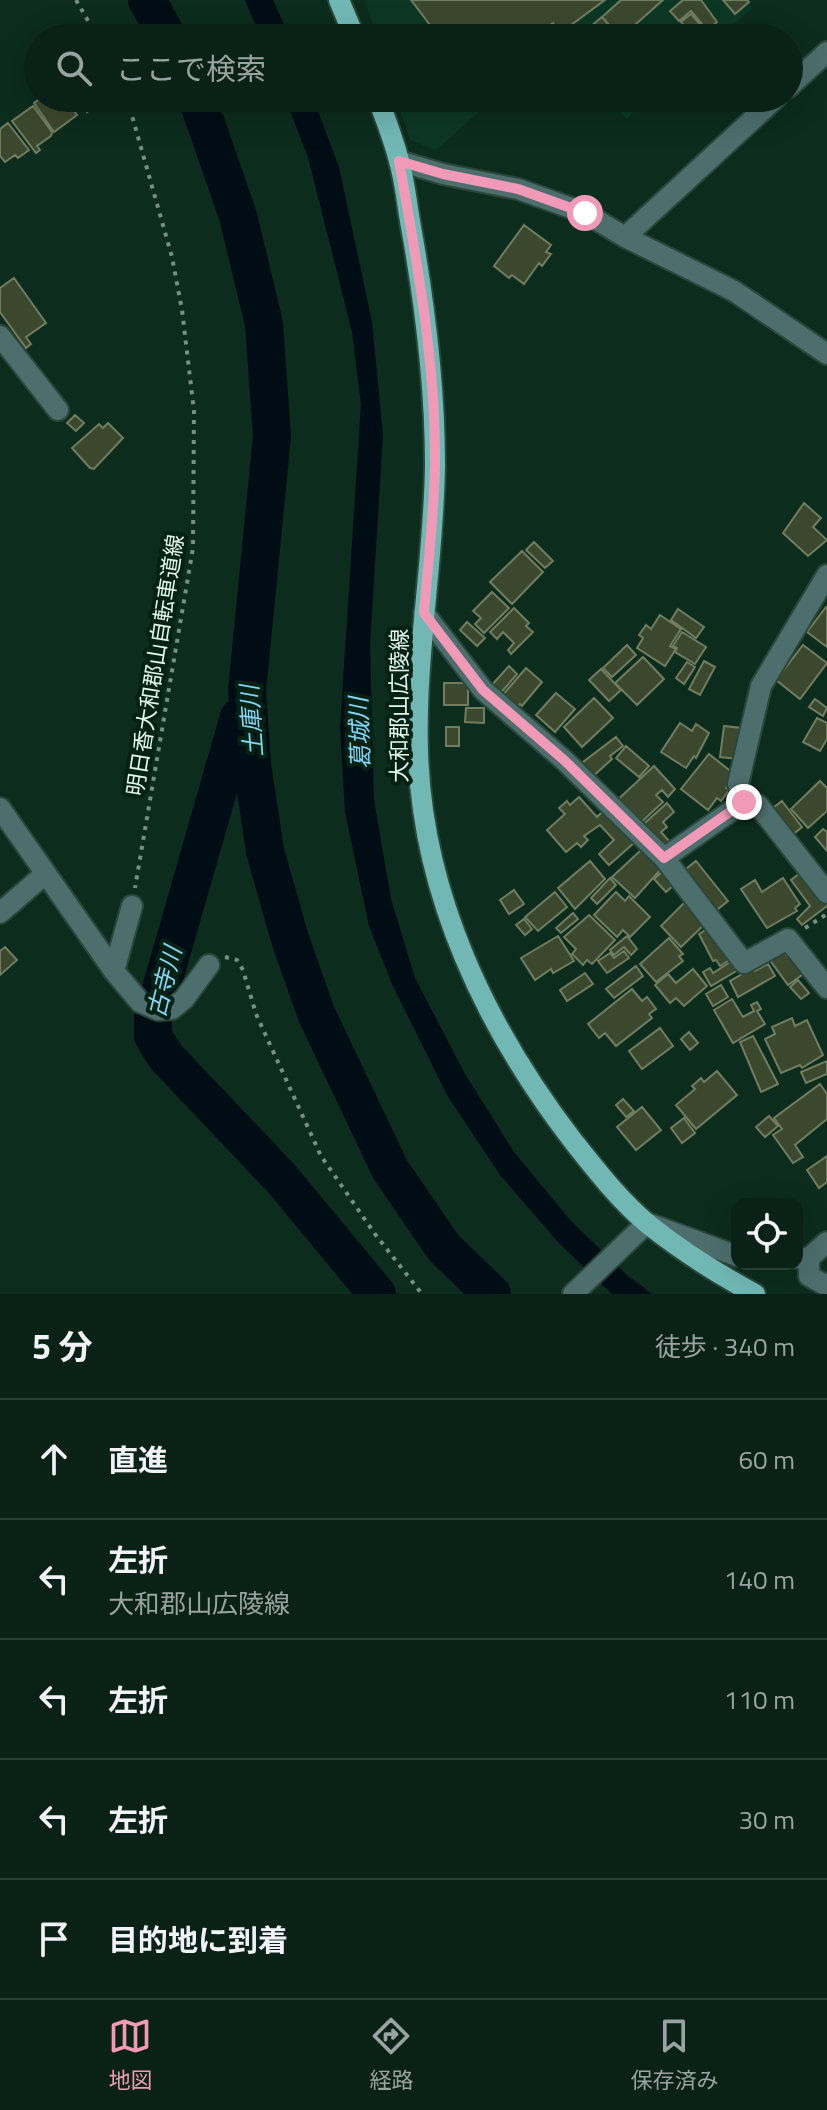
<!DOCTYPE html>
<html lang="ja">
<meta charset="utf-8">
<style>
:root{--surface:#092116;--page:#172e23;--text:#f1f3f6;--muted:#99a3a1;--line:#293e35;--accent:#f09ab7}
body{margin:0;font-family:"Titillium Web","Noto Sans JP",sans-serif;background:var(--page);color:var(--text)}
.controls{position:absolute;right:24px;bottom:24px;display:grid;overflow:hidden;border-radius:16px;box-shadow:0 8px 32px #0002}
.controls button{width:72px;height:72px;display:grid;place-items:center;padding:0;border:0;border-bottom:2px solid var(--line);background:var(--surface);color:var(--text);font:40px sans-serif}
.stop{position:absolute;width:24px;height:24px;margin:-18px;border:6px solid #f09ab7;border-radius:50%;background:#fff}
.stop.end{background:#f09ab7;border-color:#fff;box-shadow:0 2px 8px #0008}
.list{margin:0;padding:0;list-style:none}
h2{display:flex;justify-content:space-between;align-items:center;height:104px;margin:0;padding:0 32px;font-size:34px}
h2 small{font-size:26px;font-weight:400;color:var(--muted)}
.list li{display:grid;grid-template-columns:52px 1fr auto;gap:24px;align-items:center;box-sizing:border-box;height:120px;padding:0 32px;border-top:2px solid var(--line)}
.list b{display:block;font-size:30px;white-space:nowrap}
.list p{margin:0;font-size:26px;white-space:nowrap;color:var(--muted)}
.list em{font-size:26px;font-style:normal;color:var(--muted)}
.icon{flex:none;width:44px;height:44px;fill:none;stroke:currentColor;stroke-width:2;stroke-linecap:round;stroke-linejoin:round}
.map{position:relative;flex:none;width:827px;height:1294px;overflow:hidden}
.search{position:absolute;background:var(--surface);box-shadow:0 8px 32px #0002;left:24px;right:24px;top:24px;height:88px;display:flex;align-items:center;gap:20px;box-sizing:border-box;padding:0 28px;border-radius:44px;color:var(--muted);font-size:30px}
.sheet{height:704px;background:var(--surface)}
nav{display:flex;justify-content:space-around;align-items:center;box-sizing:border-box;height:112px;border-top:2px solid var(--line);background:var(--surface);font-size:22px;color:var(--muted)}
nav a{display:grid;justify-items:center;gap:4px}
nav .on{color:var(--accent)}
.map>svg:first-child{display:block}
</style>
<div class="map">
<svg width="827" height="1294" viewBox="0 0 827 1294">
<rect width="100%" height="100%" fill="#0c2c1d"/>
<path fill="#0d3725" d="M 365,0 L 747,0 L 753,8 L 718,38 L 377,38 Z
M 396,98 L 495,98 L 436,150 L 410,140 Z
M 607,98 L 649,98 L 626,119 Z"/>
<path fill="#000d15" d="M 245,0 L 273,0 L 290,38 L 261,38 Z
M 285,98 L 313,98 L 339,167 L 372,322 L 383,435 L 370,645 L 374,800 L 391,899 L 415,978 L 465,1074 L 514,1152 L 571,1221 L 627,1275 L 652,1294 L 612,1294 L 559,1243 L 500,1175 L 447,1095 L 392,984 L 369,926 L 345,812 L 340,727 L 361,404 L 352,332 L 308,157 Z"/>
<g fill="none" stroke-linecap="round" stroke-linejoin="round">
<path stroke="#000d15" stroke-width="38" d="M 147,0 L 168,38
M 197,98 L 238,216 L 264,324 L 272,436 L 247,691 L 252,764 L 265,851 L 290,939 L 316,1013 L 390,1169 L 444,1248 L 492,1294
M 239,717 L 153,1017 L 153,1036 L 166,1057 L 281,1178 L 377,1294"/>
</g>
<path fill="#3c482d" stroke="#707d60" stroke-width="2" d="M 411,0 L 605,0 L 560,33 L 553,23 L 533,38 L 440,38 Z
M 621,0 L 663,0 L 620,38 L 602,17 Z
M 683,0 L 701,0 L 717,22 L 707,30 L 691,11 L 679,21 L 670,11 Z
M 723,0 L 747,0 L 749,2 L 735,14 Z
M 691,14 L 709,35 L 705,38 L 695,38 L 681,22 Z
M 602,17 L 619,36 L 577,38 Z
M 41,98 L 65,98 L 77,115 L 54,132 L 34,103 Z
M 106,98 L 87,112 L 78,99 L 79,98 Z
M 33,106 L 52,132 L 51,136 L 37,146 L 40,150 L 36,153 L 12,121 Z
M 8,123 L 29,150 L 18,158 L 15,155 L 5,162 L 0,156 L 0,129 Z
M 524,225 L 551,245 L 546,252 L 551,254 L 542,266 L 539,263 L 524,284 L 512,275 L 509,278 L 494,266 Z
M 14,278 L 46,323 L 26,337 L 31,344 L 26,348 L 0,312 L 0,288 Z
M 75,415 L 84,423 L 76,431 L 67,423 Z
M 108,423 L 123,438 L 94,469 L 90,468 L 72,448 L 99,424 L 103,428 Z
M 804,503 L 821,518 L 813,527 L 827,540 L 808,556 L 783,533 Z
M 534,542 L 553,561 L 545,568 L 526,550 Z
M 522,551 L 543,572 L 512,604 L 490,582 Z
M 492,592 L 509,608 L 484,633 L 475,624 L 481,618 L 473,611 Z
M 826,607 L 827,608 L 827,647 L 807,632 Z
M 514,608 L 529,623 L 526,626 L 533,632 L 511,654 L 508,650 L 514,643 L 503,632 L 497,639 L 490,632 Z
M 678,609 L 704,627 L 696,638 L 671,620 Z
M 660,615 L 681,629 L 670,646 L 676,649 L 665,666 L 637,648 L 643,638 L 639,635 L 646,625 L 651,629 Z
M 467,622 L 485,638 L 477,646 L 460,630 Z
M 682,632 L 706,647 L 695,664 L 675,652 L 677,648 L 673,646 Z
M 627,645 L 636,655 L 612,677 L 603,668 Z
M 803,645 L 827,663 L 800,699 L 776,680 Z
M 643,657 L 664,679 L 637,705 L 615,683 Z
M 704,661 L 715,667 L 700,695 L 689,689 Z
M 687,662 L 695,667 L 684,684 L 676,678 Z
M 509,666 L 517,674 L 499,695 L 490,687 Z
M 526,668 L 542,682 L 522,706 L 520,704 L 515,709 L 501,697 Z
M 601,669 L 621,690 L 609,701 L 589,680 Z
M 444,683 L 468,683 L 468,705 L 444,705 Z
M 556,693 L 575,709 L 555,732 L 536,715 Z
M 594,698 L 613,718 L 582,747 L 564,727 Z
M 815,699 L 827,708 L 823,716 L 809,707 Z
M 466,708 L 484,708 L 484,723 L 465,722 Z
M 817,718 L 827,723 L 827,739 L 820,751 L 803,742 Z
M 680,723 L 692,731 L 696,724 L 709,733 L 696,758 L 694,756 L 686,768 L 661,752 Z
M 724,726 L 742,728 L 738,759 L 720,757 Z
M 446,727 L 459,727 L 459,746 L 446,746 Z
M 616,737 L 623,746 L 610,756 L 612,759 L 590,779 L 579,765 Z
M 626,746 L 649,766 L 639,777 L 616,758 Z
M 709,754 L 734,774 L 726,788 L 729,790 L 721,801 L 717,798 L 708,810 L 681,789 Z
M 654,766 L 675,789 L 668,797 L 662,790 L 656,795 L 663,802 L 635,828 L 613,804 Z
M 820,781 L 827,788 L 827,811 L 808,828 L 791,809 Z
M 579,797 L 597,817 L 604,810 L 634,843 L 609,865 L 599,854 L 614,840 L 600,825 L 584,836 L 588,840 L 581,847 L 577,843 L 566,852 L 547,830 L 565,814 L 559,808 L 567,801 L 570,805 Z
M 782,801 L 802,827 L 790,837 L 769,811 Z
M 667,803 L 674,812 L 663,822 L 667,827 L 661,832 L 670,842 L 658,853 L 637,830 Z
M 823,829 L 827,832 L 827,851 L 815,837 Z
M 641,850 L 662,868 L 635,898 L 612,877 Z
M 590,861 L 605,879 L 575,909 L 558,888 Z
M 696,861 L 728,901 L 713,913 L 681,873 Z
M 804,870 L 827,901 L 827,906 L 802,925 L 797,919 L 810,906 L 791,880 Z
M 662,872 L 674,885 L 666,892 L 654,879 Z
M 610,878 L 616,885 L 597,904 L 591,898 Z
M 783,878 L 800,904 L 795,908 L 797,911 L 767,928 L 741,889 L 755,880 L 762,892 Z
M 514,890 L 524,904 L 509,914 L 500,900 Z
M 555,892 L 567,907 L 538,931 L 525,917 Z
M 616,892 L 625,901 L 629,896 L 650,917 L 630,937 L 623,930 L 617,937 L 594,915 Z
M 687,900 L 708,921 L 681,947 L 661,926 Z
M 573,913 L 578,919 L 561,933 L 556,928 Z
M 589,915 L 615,940 L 592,964 L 587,960 L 583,965 L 572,954 L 576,949 L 564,937 Z
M 524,919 L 532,929 L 525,935 L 516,925 Z
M 710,927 L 731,959 L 720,966 L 716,960 L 713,961 L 699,934 Z
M 558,936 L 574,961 L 553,973 L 551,969 L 535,980 L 521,958 Z
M 627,936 L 637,949 L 631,955 L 624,947 L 614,955 L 610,950 Z
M 669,938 L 683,954 L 679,956 L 683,961 L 656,982 L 640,964 Z
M 5,947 L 17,960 L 0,975 L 0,951 Z
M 794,949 L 809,970 L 788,985 L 769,959 L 782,950 L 786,955 Z
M 624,951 L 629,958 L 607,973 L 598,961 L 610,953 L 614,958 Z
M 732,961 L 738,970 L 711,986 L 703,972 L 710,968 L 713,973 Z
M 768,964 L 775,976 L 738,997 L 730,981 L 753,968 L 755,971 Z
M 636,966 L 643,976 L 614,998 L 606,989 Z
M 693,969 L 707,986 L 684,1006 L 676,998 L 670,1003 L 655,985 L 668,974 L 676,983 Z
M 585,973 L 593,984 L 567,1001 L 560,990 Z
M 798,980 L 809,993 L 801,999 L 790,987 Z
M 721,985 L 728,997 L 713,1006 L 706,994 Z
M 632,989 L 642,1001 L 647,997 L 656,1009 L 649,1014 L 652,1018 L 616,1046 L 605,1033 L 599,1038 L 588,1024 Z
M 732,999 L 743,1017 L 754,1011 L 751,1005 L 757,1002 L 761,1009 L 757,1011 L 765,1024 L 733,1043 L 714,1010 Z
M 792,1018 L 795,1026 L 807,1020 L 823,1055 L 802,1068 L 800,1065 L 781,1073 L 765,1039 L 775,1034 L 772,1027 Z
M 660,1028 L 673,1046 L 642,1069 L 629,1051 Z
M 689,1032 L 698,1043 L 690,1050 L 681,1039 Z
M 753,1036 L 778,1084 L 761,1092 L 740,1042 Z
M 827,1061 L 827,1074 L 806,1083 L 801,1072 Z
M 717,1071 L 737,1095 L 696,1129 L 676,1105 L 695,1089 L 692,1086 L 701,1078 L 704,1082 Z
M 820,1084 L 827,1094 L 827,1119 L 795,1145 L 803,1157 L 793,1163 L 773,1135 L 782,1129 L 774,1118 Z
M 623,1099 L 634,1111 L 626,1117 L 616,1105 Z
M 642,1107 L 661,1130 L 636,1150 L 617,1127 Z
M 769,1116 L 778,1126 L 765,1137 L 756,1127 Z
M 684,1118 L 695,1133 L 682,1143 L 671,1128 Z
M 827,1156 L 827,1182 L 819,1188 L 807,1170 Z"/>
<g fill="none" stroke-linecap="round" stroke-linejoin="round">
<g stroke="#2a483a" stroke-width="24">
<path id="minor" d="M 789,87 L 827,52
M 399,161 L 443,174 L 518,189 L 585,213 L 625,237 L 734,291 L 827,354
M 625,237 L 776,98
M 0,336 L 58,410
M 424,613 L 483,690 L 564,760 L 664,858 L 744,802
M 744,802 L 738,784 L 761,686 L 827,575
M 744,802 L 758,805 L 827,893
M 0,808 L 114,971 L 140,1002 L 158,1010 L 172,1009 L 184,999 L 209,965
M 664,858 L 744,963 L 788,939 L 827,988
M 0,913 L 45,874
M 114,971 L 132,906
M 797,1258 L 809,1258 L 827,1242
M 809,1258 L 809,1276 L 827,1286
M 573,1294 L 647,1223 L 737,1256"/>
</g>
<g stroke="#2a483a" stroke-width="24">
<path id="major" d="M 339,0 L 355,38
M 378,98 C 385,119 394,140 399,161 C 405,182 407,205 411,227 C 425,305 435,386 435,465 C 434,561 415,656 418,751 C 422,895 487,1029 573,1141 C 596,1170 620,1201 649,1225 C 682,1251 718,1274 755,1294"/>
</g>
<path stroke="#769083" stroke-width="4" stroke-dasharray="4 6" stroke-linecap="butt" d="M 76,0 L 98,38
M 127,98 L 172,257 L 182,310 L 194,411 L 193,548 L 135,888
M 805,928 L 827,914
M 225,957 L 237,960 L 243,970 L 256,1014 L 321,1156 L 375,1234 L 422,1294"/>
<use href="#minor" stroke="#4d6e6d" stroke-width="20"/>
<use href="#major" stroke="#71b8b5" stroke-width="20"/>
</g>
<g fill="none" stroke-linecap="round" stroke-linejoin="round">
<path stroke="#f09ab7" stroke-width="10" d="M 585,213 L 518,189 L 443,174 L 399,161 C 417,262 436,363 435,466 C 434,514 428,564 424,613 L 483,690 L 564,760 L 664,858 L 744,802"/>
</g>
<g text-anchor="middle" stroke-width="8" stroke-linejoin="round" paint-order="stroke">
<g font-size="22" fill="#e4f6ec" stroke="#022214">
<text transform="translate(155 665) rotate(-81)" y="8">明日香大和郡山自転車道線</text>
<text transform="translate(399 706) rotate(-90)" y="8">大和郡山広陵線</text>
</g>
<g font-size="24" font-style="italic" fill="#84d6f6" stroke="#022214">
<text transform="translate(252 721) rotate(-94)" y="8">土庫川</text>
<text transform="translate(360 733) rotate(-92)" y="8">葛城川</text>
<text transform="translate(165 982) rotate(-76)" y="8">古寺川</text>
</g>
</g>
</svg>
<div class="controls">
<button><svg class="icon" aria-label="locate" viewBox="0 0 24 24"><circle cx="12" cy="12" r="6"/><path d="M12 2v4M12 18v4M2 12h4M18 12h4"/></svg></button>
</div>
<div class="stop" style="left:585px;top:213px"></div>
<div class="stop end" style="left:744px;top:802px"></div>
<div class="search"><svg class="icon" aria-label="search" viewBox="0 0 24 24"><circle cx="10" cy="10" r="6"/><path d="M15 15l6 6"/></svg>ここで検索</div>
</div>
<section class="sheet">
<h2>5 分<small>徒歩 · 340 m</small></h2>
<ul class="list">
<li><svg class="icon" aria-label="ahead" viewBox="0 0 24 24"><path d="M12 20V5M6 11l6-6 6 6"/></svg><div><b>直進</b></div><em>60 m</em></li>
<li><svg class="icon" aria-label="left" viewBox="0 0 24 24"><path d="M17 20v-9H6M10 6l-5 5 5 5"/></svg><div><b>左折</b><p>大和郡山広陵線</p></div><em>140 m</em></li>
<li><svg class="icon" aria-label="left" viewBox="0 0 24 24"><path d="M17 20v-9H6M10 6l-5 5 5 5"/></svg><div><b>左折</b></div><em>110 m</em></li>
<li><svg class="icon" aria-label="left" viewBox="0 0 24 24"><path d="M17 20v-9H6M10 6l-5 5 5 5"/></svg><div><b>左折</b></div><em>30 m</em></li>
<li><svg class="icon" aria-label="arrive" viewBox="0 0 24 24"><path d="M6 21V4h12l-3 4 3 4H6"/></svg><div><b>目的地に到着</b></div></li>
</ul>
</section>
<nav>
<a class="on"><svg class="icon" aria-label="map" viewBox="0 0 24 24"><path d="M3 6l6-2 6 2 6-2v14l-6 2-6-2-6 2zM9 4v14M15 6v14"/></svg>地図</a>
<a><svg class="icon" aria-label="directions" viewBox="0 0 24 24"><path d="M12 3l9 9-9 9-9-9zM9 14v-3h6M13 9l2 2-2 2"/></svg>経路</a>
<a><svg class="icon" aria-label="saved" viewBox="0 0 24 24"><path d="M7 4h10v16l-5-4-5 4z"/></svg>保存済み</a>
</nav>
